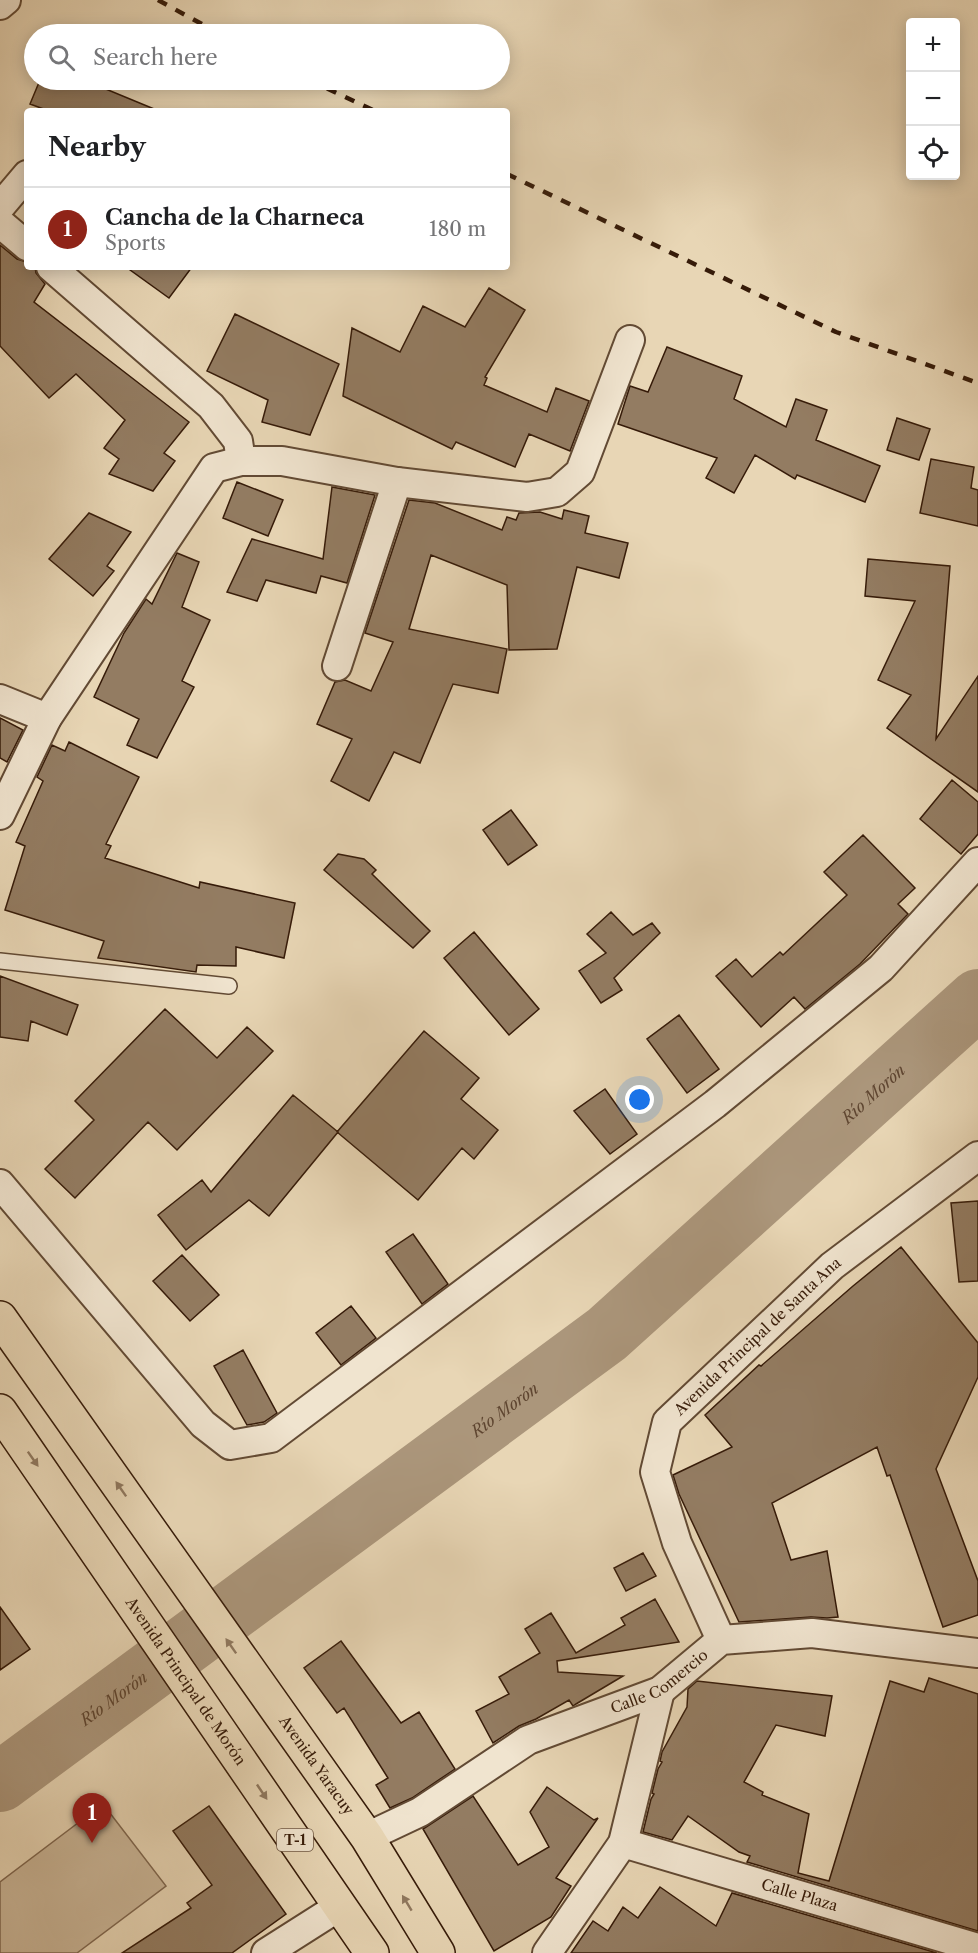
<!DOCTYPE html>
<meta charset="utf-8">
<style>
:root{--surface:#fff;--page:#f2f2f2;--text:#202124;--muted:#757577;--line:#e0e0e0;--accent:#8f2418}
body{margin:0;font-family:"Libre Caslon Text",serif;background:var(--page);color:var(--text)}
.controls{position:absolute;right:18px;top:18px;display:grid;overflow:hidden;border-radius:6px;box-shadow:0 3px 15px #0003}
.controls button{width:54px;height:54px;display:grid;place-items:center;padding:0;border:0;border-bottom:2px solid var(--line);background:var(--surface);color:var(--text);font:30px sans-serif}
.you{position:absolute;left:640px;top:1100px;width:21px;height:21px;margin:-15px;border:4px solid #fff;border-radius:50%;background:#1a73e8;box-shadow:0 0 0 9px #1a73e833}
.badge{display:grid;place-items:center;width:39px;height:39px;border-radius:50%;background:var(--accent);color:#fff;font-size:20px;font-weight:700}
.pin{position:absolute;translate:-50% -50px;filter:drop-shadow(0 2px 3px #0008)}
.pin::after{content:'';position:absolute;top:32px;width:21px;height:18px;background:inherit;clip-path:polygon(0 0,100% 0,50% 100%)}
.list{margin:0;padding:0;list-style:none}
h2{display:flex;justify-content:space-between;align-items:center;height:78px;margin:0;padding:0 24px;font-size:26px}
h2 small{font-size:20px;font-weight:400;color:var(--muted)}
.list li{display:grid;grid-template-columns:39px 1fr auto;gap:18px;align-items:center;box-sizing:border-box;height:84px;padding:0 24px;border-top:2px solid var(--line)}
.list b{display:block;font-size:22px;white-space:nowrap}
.list p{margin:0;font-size:20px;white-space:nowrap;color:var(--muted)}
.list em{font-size:20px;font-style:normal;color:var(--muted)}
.icon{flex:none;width:33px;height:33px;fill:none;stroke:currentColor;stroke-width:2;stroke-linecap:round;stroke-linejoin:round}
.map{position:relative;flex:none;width:978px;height:1953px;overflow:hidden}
.search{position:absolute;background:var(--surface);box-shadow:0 3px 15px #0003;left:24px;top:24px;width:486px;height:66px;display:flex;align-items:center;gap:15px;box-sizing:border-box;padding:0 21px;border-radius:33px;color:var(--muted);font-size:22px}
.panel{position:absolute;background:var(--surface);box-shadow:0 3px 15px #0003;left:24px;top:108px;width:486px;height:162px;border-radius:6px}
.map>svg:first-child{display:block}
</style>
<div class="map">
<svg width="978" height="1953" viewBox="0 0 978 1953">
<rect width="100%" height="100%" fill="#e8d6b5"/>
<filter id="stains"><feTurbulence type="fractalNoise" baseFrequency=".00333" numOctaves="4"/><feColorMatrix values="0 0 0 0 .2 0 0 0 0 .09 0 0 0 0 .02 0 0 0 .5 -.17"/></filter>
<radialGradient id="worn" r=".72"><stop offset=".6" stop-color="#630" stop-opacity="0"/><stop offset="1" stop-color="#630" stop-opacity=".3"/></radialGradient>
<path fill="#cab698" stroke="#806850" stroke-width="1.5" d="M 103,1804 L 166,1886 L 77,1953 L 0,1953 L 0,1882 Z"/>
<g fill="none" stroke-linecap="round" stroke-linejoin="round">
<path stroke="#ab967b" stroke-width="60" id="s1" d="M 0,1782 L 607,1334 L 978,999"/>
</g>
<path fill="#937c62" stroke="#361b09" stroke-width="1.5" d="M 40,80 L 84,80 L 159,111 L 49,111 L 30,104 Z
M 0,245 L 17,259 L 27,262 L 27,267 L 35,267 L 36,273 L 45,284 L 34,302 L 189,422 L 164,453 L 175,461 L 153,491 L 109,474 L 119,459 L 104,448 L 125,420 L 76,374 L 49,398 L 0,346 Z
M 126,267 L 192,267 L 169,298 Z
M 489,288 L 525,310 L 485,377 L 487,378 L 484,385 L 547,412 L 556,388 L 589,401 L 570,451 L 529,434 L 515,467 L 456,442 L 452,449 L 343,396 L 352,328 L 400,352 L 423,306 L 465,327 Z
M 235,314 L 339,364 L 310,435 L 262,422 L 268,400 L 207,371 Z
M 667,347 L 742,376 L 734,399 L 786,427 L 796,399 L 827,410 L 816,440 L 880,466 L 865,502 L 797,475 L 795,479 L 755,455 L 734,493 L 706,478 L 717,458 L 618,424 L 630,386 L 648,392 Z
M 897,418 L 930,429 L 919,460 L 887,450 Z
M 931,459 L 974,467 L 971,488 L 978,490 L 978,526 L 920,513 Z
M 237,482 L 283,500 L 268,536 L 223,518 Z
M 332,487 L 375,495 L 347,583 L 321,576 L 316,593 L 266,580 L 257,601 L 227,592 L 252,539 L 323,559 Z
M 409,500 L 435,503 L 502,530 L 507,517 L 516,520 L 519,513 L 540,512 L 562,519 L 564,510 L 589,516 L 585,533 L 628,543 L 619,578 L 577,567 L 557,649 L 509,650 L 507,585 L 431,555 L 409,629 L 507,649 L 498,693 L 453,684 L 420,763 L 394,752 L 369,801 L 331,781 L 352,739 L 317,724 L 335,682 L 345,680 L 371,691 L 393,642 L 365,633 Z
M 89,513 L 131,532 L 107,566 L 114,571 L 93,596 L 49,559 Z
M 177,553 L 199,562 L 182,607 L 210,620 L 182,681 L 194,687 L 157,758 L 127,745 L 139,719 L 94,697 L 124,633 L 146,599 L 152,604 Z
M 868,559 L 950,566 L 936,739 L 978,676 L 978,792 L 887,728 L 911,695 L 878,680 L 915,601 L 865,596 Z
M 0,718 L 23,730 L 7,762 L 0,758 Z
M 69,742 L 139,777 L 106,844 L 111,846 L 105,858 L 199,888 L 200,882 L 295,903 L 284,958 L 236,947 L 236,966 L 197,965 L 196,972 L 98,958 L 104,941 L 5,910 L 25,846 L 16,842 L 43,781 L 37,777 L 52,745 L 65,751 Z
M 952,780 L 978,802 L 978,834 L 961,854 L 920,819 Z
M 511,810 L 537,845 L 508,865 L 483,830 Z
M 863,835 L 915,888 L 898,904 L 908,914 L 860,964 L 805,1009 L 794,997 L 761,1027 L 716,976 L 736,959 L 752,977 L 780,952 L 783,955 L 847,895 L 824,872 Z
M 338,854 L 364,859 L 376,870 L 372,874 L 430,931 L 413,948 L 324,870 Z
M 611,912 L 633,935 L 652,923 L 660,933 L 614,978 L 622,990 L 601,1003 L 579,971 L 606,953 L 587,934 Z
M 474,932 L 539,1009 L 509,1035 L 444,958 Z
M 0,976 L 78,1005 L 67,1035 L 31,1021 L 28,1041 L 0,1037 Z
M 165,1009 L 217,1058 L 247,1027 L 273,1051 L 177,1150 L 148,1122 L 75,1198 L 45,1169 L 94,1120 L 75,1101 Z
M 679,1015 L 719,1069 L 687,1093 L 647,1039 Z
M 424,1031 L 479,1078 L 461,1099 L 498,1130 L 474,1159 L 462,1148 L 418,1200 L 337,1132 Z
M 605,1089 L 637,1134 L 610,1154 L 574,1111 Z
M 293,1095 L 338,1132 L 269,1216 L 249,1200 L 186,1250 L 158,1215 L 202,1180 L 211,1192 Z
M 978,1201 L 978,1281 L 959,1282 L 951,1203 Z
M 413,1234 L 448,1284 L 422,1304 L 386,1252 Z
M 901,1247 L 978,1343 L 978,1377 L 936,1469 L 978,1581 L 978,1615 L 943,1627 L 890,1475 L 887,1476 L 877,1447 L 772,1503 L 791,1560 L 827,1551 L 838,1617 L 827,1618 L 811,1617 L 739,1622 L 679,1494 L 673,1475 L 732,1447 L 705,1415 L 759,1365 L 761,1366 L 853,1286 Z
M 182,1255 L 219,1295 L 190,1321 L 153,1281 Z
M 351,1306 L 376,1338 L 341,1365 L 316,1333 Z
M 243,1350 L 277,1413 L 264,1422 L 247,1425 L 214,1366 Z
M 643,1553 L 656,1576 L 626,1591 L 614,1568 Z
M 655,1599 L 679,1642 L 557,1661 L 558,1672 L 623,1676 L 576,1704 L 573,1706 L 569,1700 L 536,1719 L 519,1726 L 493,1743 L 476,1711 L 509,1694 L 499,1677 L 540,1653 L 525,1629 L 551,1613 L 576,1653 L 625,1625 L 621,1618 Z
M 0,1607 L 30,1649 L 0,1670 Z
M 341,1641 L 401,1723 L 419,1712 L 455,1769 L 412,1798 L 390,1808 L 376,1785 L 388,1778 L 344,1708 L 337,1713 L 304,1668 Z
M 929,1678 L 978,1694 L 978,1931 L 747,1862 L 750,1856 L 739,1852 L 688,1816 L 672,1840 L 643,1832 L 651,1799 L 654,1794 L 652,1793 L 658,1769 L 662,1762 L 660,1761 L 662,1752 L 687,1707 L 688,1689 L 697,1681 L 832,1696 L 825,1736 L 776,1725 L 744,1782 L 763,1792 L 762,1795 L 809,1814 L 798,1873 L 829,1881 L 890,1681 L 924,1692 Z
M 547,1787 L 594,1820 L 598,1818 L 556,1878 L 571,1886 L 551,1917 L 494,1951 L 423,1829 L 473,1796 L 518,1865 L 549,1847 L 530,1812 Z
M 209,1806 L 286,1914 L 232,1953 L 122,1953 L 191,1908 L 187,1903 L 212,1885 L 173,1831 Z
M 660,1887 L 716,1926 L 732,1893 L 937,1953 L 571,1953 L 593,1921 L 608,1931 L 623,1907 L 638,1918 Z"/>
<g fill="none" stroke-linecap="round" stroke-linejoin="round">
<g stroke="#624a34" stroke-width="18">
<path id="service" d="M 0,961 L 229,986"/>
</g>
<g stroke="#624a34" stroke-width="32">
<g id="minor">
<path d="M 0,5 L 6,0"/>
<path d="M 0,207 L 27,175"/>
<path d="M 0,223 L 27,246"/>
<path d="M 51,267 L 211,406 L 238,441 L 241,461"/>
<path d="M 337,666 L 397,482"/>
<path d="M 0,699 L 47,718"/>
<path d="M 0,815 L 47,718 L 214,468 L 241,461 L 282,461 L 397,482 L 527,497 L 557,492 L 580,472 L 630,340"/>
<path d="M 0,1184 L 203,1424 L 230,1445 L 271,1438 L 715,1104 L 881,968 L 978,862"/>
<path id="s2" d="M 721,1640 L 677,1543 L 655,1472 L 667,1422 L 832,1266 L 978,1156"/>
<path id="s3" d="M 367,1837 L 420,1812 L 528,1740 L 660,1691 L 721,1640 L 812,1633 L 978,1653"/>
<path id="s4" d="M 623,1843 L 978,1948"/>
<path d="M 266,1953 L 340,1906"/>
<path d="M 547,1953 L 623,1843 L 660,1691"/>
</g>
</g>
<g stroke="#361b09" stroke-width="36">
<g id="primary">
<path id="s5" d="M 0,1318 L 367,1837 L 438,1953"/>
<path id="s6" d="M 0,1411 L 372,1953"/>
</g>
</g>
<use href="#service" stroke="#f0e4cf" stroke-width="15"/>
<use href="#minor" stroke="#f0e4cf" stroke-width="28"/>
<use href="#primary" stroke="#e8d6b5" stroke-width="33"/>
<path stroke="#361b09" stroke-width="4.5" stroke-dasharray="10 10" stroke-linecap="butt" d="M 158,0 L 220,34
M 309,80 L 375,111
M 507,174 L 836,332 L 978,383"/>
</g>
<defs><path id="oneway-solid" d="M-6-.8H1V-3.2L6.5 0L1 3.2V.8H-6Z" transform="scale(1.5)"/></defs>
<g fill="#8f785f">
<use href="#oneway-solid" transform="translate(33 1459) rotate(55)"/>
<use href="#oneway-solid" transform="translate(121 1489) rotate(-125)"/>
<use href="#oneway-solid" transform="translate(231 1646) rotate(-125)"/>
<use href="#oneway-solid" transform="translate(262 1792) rotate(56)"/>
<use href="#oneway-solid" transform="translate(407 1903) rotate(-121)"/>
</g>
<g text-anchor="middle" stroke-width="4.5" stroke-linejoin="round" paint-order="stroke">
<rect fill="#f0e4cf" stroke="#6e5744" stroke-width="1.5" x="277" y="1829" width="36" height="22" rx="4.5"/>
<g font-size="14" font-weight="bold" fill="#361b09">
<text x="295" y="1845">T-1</text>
</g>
<g font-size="15" fill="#361b09" stroke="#f0e4cf">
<text dy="5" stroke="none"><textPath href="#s2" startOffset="357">Avenida Principal de Santa Ana</textPath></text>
<text dy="5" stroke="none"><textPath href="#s3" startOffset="333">Calle Comercio</textPath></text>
<text dy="5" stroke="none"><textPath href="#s6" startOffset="328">Avenida Principal de Morón</textPath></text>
<text dy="5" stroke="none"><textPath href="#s5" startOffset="548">Avenida Yaracuy</textPath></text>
<text dy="5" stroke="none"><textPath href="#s4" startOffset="184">Calle Plaza</textPath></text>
</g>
<g font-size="16" font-style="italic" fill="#5f4631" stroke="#f0e4cf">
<text dy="6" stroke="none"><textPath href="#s1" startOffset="1113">Río Morón</textPath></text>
<text dy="6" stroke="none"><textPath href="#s1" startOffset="627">Río Morón</textPath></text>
<text dy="6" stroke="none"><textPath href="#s1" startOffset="141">Río Morón</textPath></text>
</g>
</g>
<rect width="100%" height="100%" filter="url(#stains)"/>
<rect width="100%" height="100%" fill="url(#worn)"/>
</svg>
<div class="controls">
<button>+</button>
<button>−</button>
<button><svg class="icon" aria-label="locate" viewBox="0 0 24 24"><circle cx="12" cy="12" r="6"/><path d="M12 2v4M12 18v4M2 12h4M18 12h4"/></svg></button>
</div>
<div class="you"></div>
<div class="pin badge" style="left:92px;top:1843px">1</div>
<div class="search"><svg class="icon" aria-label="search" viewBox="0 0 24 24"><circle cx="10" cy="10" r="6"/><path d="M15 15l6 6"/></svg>Search here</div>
<section class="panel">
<h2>Nearby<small></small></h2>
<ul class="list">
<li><span class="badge">1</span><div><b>Cancha de la Charneca</b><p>Sports</p></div><em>180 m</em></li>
</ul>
</section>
</div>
